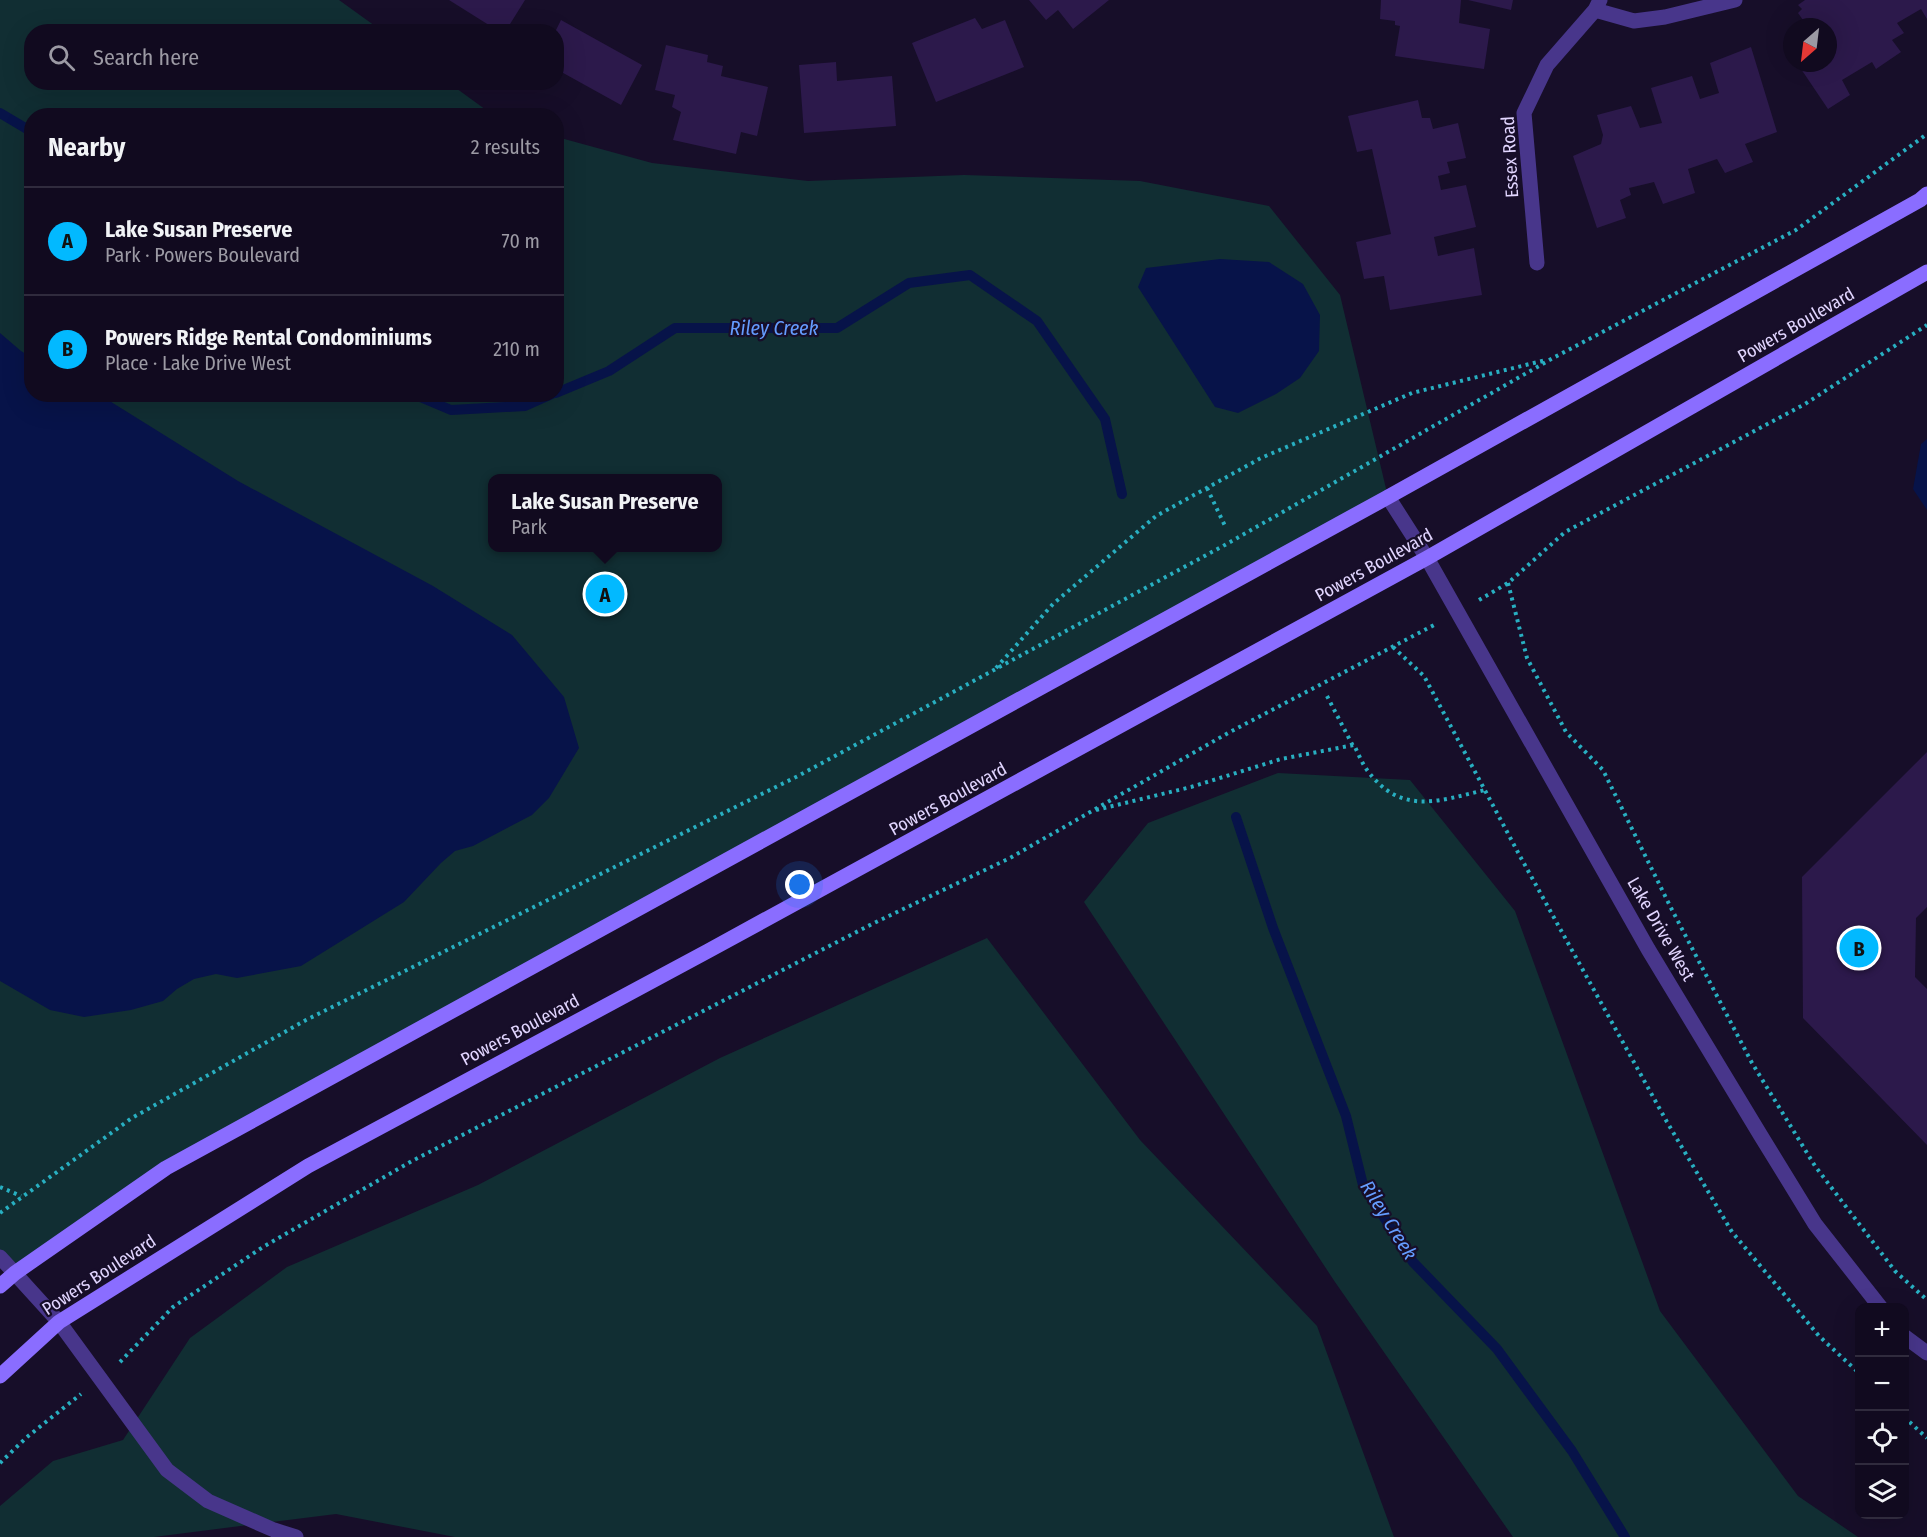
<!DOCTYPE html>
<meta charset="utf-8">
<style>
:root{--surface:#110a1f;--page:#1e182c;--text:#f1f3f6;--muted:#9c9aa4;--line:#302b3d;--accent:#02b9ff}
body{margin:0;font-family:"Fira Sans Condensed",sans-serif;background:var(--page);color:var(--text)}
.controls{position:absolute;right:18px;bottom:18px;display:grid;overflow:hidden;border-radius:12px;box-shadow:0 6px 24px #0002}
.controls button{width:54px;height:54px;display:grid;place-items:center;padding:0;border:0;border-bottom:2px solid var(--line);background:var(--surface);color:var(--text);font:30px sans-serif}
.compass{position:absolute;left:1783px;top:18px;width:54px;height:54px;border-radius:50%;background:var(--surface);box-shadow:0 6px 24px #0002;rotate:208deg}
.you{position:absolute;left:800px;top:885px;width:21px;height:21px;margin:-15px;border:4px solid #fff;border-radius:50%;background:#1a73e8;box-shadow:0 0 0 9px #1a73e833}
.badge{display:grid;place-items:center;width:39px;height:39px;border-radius:50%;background:var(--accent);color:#111;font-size:20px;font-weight:700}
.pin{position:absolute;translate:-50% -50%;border:3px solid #fff;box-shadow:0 2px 6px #0006}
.popup{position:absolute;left:488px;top:474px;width:234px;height:78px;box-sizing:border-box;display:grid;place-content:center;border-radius:12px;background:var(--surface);filter:drop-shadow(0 2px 4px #0005);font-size:20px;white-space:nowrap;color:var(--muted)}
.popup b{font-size:22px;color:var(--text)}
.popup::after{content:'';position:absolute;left:50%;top:100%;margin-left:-12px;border:12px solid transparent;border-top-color:var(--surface)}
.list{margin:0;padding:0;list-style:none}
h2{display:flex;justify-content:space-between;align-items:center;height:78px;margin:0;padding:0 24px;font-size:26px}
h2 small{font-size:20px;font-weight:400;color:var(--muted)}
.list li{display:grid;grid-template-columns:39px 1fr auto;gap:18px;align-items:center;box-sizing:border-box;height:108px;padding:0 24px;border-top:2px solid var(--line)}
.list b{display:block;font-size:22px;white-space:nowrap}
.list p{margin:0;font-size:20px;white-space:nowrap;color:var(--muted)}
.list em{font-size:20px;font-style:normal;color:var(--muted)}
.icon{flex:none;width:33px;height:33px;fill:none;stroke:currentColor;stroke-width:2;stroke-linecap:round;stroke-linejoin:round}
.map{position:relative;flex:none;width:1927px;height:1537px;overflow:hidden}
.search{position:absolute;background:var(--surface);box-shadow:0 6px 24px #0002;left:24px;top:24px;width:540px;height:66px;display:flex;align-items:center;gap:15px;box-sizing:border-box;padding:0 21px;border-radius:24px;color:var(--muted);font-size:22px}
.panel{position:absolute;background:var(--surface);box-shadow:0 6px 24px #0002;left:24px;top:108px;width:540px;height:294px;border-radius:24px}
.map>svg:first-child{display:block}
</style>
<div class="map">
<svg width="1927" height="1537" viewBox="0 0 1927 1537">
<rect width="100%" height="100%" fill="#170e29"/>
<path fill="#112e33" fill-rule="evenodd" d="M 0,0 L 339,0 L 382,31 L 32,32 L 32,82 L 449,83 L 493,115 L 32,116 L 32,394 L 556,394 L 557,137 L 652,163 L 808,181 L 964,175 L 1140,181 L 1269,206 L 1340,295 L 1388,497 L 166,1168 L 15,1273 L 0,1257 ZM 492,478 L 718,478 L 718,548 L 492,548 Z
M 1278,773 L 1410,780 L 1515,911 L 1660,1311 L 1798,1496 L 1858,1537 L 1513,1537 L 1335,1282 L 1084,902 L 1148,823 Z
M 987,938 L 1140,1140 L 1317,1326 L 1394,1537 L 455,1537 L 336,1514 L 154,1537 L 0,1537 L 0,1506 L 53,1461 L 123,1440 L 190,1338 L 287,1267 L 478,1185 L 720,1058 Z"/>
<path fill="#071349" d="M 1220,259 L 1269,262 L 1303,284 L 1320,315 L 1319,351 L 1300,378 L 1276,394 L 1238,413 L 1215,407 L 1138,287 L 1146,268 Z
M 0,333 L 21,351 L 31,357 L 32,394 L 100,395 L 238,481 L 433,586 L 512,635 L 564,697 L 579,748 L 549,798 L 532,815 L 473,846 L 455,851 L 441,863 L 404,902 L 301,966 L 237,978 L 216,974 L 194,979 L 177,989 L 163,1001 L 131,1010 L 84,1017 L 50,1010 L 0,981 Z
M 1927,439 L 1927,510 L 1913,489 L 1921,444 Z"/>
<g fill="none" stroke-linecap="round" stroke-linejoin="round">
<path stroke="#071349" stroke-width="10" d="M 0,113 L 32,132
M 556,393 L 609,371 L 675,328 L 837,328 L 909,283 L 970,275 L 1037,321 L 1105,419 L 1122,494
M 413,394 L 451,410 L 525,406 L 552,394
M 1236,817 L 1273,928 L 1346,1116 L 1363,1185 L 1413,1262 L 1497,1349 L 1572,1451 L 1625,1537"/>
</g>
<path fill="#2c194b" d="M 449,0 L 525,0 L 505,32 L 500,32 Z
M 1029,0 L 1109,0 L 1073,29 L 1058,10 L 1046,20 Z
M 1381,0 L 1461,0 L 1459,23 L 1490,29 L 1484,69 L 1395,56 L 1400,26 L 1395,25 L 1395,21 L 1380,19 Z
M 1468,0 L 1513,0 L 1511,10 Z
M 1805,0 L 1927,0 L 1927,19 L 1921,9 L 1897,23 L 1904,33 L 1892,40 L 1901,52 L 1876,69 L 1872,62 L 1842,80 L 1850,95 L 1828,109 L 1797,63 L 1828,63 L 1828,27 L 1808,27 L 1798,13 L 1802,9 L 1798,5 Z
M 975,18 L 982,29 L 1005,20 L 1024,67 L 936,102 L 912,43 Z
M 561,20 L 642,65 L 621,105 L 556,69 L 555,32 Z
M 666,45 L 708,55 L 707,62 L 723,66 L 721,76 L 768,87 L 757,136 L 741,132 L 736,154 L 673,140 L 681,112 L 672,107 L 675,95 L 655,90 Z
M 1751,47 L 1777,132 L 1745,144 L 1753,162 L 1725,173 L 1717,159 L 1688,169 L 1695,193 L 1663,204 L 1654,182 L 1629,188 L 1631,195 L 1620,200 L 1626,218 L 1597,228 L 1573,156 L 1601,144 L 1603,135 L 1597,115 L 1631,106 L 1640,128 L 1662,123 L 1651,88 L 1692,76 L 1700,99 L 1719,93 L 1710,63 Z
M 836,62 L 837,81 L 892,76 L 896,126 L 804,133 L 799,65 Z
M 1418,100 L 1422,118 L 1430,118 L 1433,129 L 1458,123 L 1466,158 L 1447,162 L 1450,173 L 1438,176 L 1441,190 L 1466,185 L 1476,227 L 1434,237 L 1438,256 L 1474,248 L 1482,295 L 1390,310 L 1384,276 L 1364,279 L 1356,242 L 1391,234 L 1372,149 L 1357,152 L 1348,116 Z
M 1927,752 L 1927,907 L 1916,918 L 1915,977 L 1927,989 L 1927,1145 L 1803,1018 L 1802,877 Z"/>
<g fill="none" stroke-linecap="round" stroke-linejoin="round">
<path stroke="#28afc1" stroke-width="4" stroke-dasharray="3 4.5" stroke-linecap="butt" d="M 1207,488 L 1226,528
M 1508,583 L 1527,658 L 1566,732 L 1603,770 L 1670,906 L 1752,1063 L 1815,1166 L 1895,1271 L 1927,1300
M 1479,600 L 1508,583 L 1565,532 L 1805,404 L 1927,325
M 1393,647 L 1424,676 L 1521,858 L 1667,1122 L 1732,1232 L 1819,1336 L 1860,1374
M 996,668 L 1053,604 L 1156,516 L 1261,458 L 1412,393 L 1546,360
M 1327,696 L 1353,746
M 1096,810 L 1191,787 L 1281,759 L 1354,745 C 1358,753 1362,763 1367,770 C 1401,816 1438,801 1485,790
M 0,1187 L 21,1196
M 0,1213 L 132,1118 L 306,1020 L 798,776 L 1223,546 L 1553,358 L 1796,230 L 1927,134
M 120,1362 L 173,1307 L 263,1247 L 412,1161 L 872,924 L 1010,858 L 1228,733 L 1436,624
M 1904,1417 L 1927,1438
M 0,1463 L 27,1437 L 81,1394"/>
<path stroke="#48368b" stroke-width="15" d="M 59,1322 L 167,1470 L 208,1501 L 274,1530 L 296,1537"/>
<path stroke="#48368b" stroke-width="15" d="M 1595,10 L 1634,21 L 1665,17 L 1735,0
M 1537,263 L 1524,113 L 1547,65 L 1595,10 L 1600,0"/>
<path stroke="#48368b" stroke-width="15" d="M 1388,497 L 1427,558 L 1648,949 L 1761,1136 L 1815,1224 L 1881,1308
M 0,1257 L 59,1322
M 1904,1336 L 1927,1353"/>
<path stroke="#8a6dff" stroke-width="15" d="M 0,1286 L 15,1273 L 166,1168 L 1388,497 L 1920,200 L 1927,194
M 0,1376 L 59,1322 L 308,1166 L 708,951 L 1427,558 L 1927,272"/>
</g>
<g text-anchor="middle" stroke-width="4.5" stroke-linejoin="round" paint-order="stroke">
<g font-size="18" fill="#e2d6ff" stroke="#170e29">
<text transform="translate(1510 157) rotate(-93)" y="6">Essex Road</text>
<text transform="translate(1796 325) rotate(-30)" y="6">Powers Boulevard</text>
<text transform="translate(1374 565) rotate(-29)" y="6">Powers Boulevard</text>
<text transform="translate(948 799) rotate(-29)" y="6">Powers Boulevard</text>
<text transform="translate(1661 929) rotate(60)" y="6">Lake Drive West</text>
<text transform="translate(520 1030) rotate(-28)" y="6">Powers Boulevard</text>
<text transform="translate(99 1275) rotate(-33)" y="6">Powers Boulevard</text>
</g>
<g font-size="20" font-style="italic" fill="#649cff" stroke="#170e29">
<text x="774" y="335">Riley Creek</text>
<text transform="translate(1389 1220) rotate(58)" y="7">Riley Creek</text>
</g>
</g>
</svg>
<div class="controls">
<button>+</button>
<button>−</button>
<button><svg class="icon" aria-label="locate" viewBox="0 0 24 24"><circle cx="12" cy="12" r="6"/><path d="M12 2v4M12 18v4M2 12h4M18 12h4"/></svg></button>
<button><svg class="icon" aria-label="layers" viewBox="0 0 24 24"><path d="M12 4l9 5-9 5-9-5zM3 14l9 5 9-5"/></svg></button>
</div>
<svg class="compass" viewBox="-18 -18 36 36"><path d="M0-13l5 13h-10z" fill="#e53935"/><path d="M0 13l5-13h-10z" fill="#9c9aa4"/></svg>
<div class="you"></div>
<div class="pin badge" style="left:605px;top:594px">A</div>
<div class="popup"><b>Lake Susan Preserve</b>Park</div>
<div class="pin badge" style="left:1859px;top:948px">B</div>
<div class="search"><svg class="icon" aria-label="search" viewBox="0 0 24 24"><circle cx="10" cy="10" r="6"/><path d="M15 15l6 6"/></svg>Search here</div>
<section class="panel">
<h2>Nearby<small>2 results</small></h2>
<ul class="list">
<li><span class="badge">A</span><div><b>Lake Susan Preserve</b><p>Park · Powers Boulevard</p></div><em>70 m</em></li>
<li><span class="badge">B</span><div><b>Powers Ridge Rental Condominiums</b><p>Place · Lake Drive West</p></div><em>210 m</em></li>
</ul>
</section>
</div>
